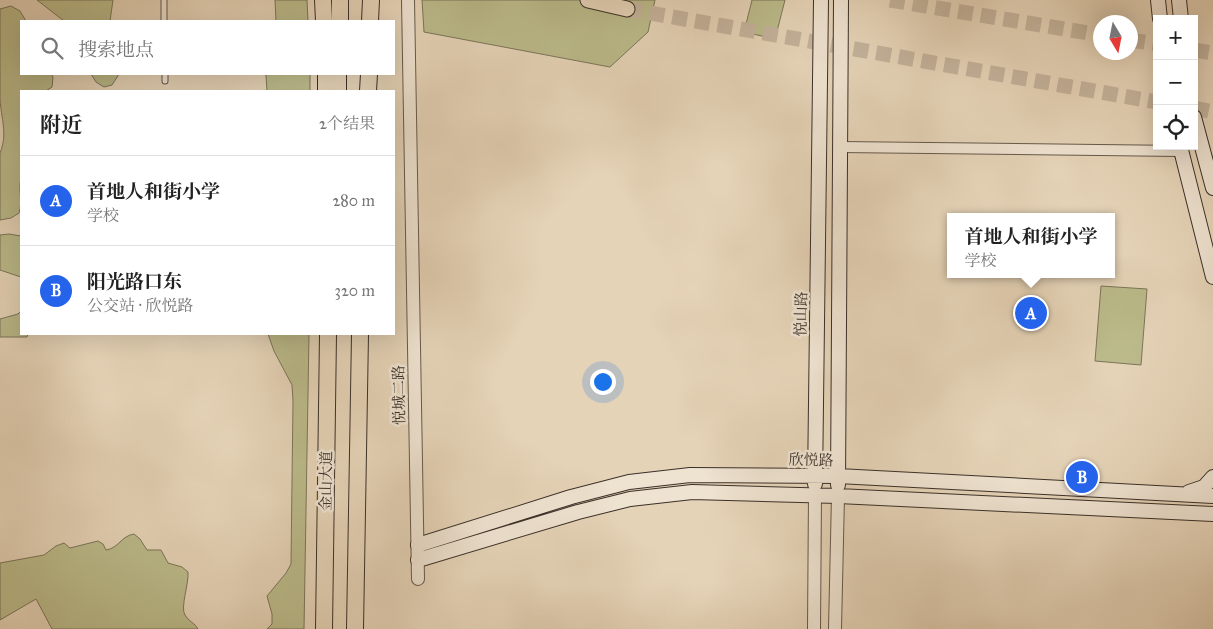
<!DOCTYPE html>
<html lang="zh">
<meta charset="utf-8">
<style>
:root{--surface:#fff;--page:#f6f6f6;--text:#222;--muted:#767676;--line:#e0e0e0;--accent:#2563eb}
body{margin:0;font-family:"IM FELL Great Primer","Noto Serif SC",serif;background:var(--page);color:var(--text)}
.controls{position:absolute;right:15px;top:15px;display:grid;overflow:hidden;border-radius:0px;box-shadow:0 5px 20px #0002}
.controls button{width:45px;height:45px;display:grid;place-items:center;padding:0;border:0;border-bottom:1px solid var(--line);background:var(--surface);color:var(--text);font:25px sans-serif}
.compass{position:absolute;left:1093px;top:15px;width:45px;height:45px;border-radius:50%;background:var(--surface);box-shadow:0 5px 20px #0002;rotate:170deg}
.you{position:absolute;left:602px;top:381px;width:18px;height:18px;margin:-12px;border:4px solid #fff;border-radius:50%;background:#1a73e8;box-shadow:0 0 0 8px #1a73e833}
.badge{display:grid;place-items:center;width:32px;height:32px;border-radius:50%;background:var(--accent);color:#fff;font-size:16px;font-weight:700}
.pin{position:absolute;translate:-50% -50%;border:2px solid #fff;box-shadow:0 1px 5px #0006}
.popup{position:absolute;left:947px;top:213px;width:168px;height:65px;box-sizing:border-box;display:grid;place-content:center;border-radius:0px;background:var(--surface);filter:drop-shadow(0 1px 4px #0005);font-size:16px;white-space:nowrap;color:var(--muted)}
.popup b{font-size:19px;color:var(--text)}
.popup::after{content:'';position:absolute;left:50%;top:100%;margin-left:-10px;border:10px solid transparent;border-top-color:var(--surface)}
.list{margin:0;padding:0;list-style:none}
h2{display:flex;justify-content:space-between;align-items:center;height:65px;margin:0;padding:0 20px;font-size:21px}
h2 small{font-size:16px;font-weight:400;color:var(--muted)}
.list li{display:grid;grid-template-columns:32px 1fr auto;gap:15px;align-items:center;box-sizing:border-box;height:90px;padding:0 20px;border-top:1px solid var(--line)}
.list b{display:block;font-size:19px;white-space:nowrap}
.list p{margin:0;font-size:16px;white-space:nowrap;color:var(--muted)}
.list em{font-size:16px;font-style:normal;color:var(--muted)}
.icon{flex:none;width:28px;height:28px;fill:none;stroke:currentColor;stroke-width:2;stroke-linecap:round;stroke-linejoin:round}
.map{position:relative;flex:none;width:1213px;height:629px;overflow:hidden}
.search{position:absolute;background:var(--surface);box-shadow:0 5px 20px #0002;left:20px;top:20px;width:375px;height:55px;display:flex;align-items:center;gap:12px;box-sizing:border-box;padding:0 18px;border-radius:0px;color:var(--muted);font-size:19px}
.panel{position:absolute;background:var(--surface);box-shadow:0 5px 20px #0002;left:20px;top:90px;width:375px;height:245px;border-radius:0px}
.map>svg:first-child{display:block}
</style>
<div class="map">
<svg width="1213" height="629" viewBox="0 0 1213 629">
<rect width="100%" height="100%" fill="#e5d3b7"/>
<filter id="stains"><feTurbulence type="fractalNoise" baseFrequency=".004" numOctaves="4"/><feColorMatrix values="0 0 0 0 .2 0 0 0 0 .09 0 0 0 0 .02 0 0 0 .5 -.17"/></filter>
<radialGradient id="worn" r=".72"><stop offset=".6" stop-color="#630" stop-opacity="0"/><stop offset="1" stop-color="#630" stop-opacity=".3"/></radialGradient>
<path fill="#bbba8a" stroke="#7b755a" d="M 37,0 L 113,0 L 110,21 L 64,21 Z
M 275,0 L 307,0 L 308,21 L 276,21 Z
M 422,0 L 655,0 L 648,32 L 610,67 L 424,32 Z
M 752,0 L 785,0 L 775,39 L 744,32 Z
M 11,6 L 20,11 L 26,21 L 21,21 L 21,74 L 51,74 L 53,77 L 52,87 L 46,91 L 21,91 L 21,178 C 18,190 23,201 19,213 L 11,218 L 0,220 L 0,153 C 8,134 1,118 0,99 C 0,69 0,39 0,9 Z
M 91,74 L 119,74 L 112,85 L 104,87 L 96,82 Z
M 264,74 L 310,74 L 310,91 L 267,91 L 266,75 Z
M 9,234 L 21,236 L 21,277 L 0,270 L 0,235 Z
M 1101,286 L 1147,289 L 1141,365 L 1095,361 Z
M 21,311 L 21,334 L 28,334 L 27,337 L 0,337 L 0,319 L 18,314 Z
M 268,334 L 309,334 L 304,629 L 267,629 L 272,624 L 272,614 L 267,596 L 286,573 L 291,564 L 293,401 L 292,385 L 274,351 Z
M 134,534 L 140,539 L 147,550 L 161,550 L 168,563 L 182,567 L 188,572 C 189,584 180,608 185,615 C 188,621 195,623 198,629 L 52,629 L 36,599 L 0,620 L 0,563 L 44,555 L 56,546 L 64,543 L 70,548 L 98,541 L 103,544 L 106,550 C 119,548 121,536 134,534 Z"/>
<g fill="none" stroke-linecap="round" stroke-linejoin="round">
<path stroke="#c3b29b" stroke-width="15" stroke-dasharray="15 8" stroke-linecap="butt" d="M 890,0 L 1100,35
M 627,9 L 1157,102
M 1130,40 L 1157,44
M 1194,50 L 1213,53
M 1194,108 L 1213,112"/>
<g stroke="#66594c" stroke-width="7">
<path id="service" d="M 164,0 L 164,21
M 165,74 L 165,81"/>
</g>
<g stroke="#66594c" stroke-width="12">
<path id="minor" d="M 840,147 L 1181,151"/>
</g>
<g stroke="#66594c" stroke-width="14">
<path id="tertiary" d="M 408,0 L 418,579
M 814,629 L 815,495
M 835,629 L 838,496"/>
</g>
<g stroke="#3b3029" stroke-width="16">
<path id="secondary" d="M 1158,0 L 1160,19
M 1179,0 L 1181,19
M 1194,117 L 1213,188
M 1180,146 L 1213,277
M 815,484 L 821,0
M 838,485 L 841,0
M 1189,492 L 1204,487 L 1213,477
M 418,545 L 571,497 L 629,482 L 690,475 L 838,476 L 1213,496
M 418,560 L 578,512 L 630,499 L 692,492 L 838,496 L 1213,514"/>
</g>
<g stroke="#3b3029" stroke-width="17">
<path id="primary" d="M 588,0 L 627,9"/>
</g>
<g stroke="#3b3029" stroke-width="18">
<path id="trunk" d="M 323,0 L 324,21
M 340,21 L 340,0
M 370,21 L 371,0
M 326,74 L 326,91
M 338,91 L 338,74
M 368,91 L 369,74
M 324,629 L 328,334
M 355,629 L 360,334"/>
</g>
<use href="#service" stroke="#eee2d0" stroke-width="5"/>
<use href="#minor" stroke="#eee2d0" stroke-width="10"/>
<use href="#tertiary" stroke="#eee2d0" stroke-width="12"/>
<use href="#secondary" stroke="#eee2d0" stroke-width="14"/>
<use href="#primary" stroke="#e5d3b7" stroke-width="15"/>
<use href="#trunk" stroke="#e5d3b7" stroke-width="16"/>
</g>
<g text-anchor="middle" stroke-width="5" stroke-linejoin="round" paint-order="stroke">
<g font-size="15" fill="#3b3029" stroke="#eee2d0">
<text transform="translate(801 314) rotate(-89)" y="5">悦山路</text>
<text transform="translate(399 395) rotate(-91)" y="5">悦城二路</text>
<text transform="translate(811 460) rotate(1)" y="5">欣悦路</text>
<text transform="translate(326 481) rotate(-89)" y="5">金山大道</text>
</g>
</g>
<rect width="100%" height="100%" filter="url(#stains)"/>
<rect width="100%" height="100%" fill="url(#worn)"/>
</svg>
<div class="controls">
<button>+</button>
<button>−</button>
<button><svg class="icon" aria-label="locate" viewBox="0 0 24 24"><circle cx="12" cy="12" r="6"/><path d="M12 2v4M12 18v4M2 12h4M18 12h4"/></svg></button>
</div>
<svg class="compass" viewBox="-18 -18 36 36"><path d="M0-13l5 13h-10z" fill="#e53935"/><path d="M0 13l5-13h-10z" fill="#767676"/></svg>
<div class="you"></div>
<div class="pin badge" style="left:1031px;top:313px">A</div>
<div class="popup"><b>首地人和街小学</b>学校</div>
<div class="pin badge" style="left:1082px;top:477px">B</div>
<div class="search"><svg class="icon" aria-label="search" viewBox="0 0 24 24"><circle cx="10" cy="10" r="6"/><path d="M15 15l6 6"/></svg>搜索地点</div>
<section class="panel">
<h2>附近<small>2个结果</small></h2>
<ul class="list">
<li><span class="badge">A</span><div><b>首地人和街小学</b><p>学校</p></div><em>280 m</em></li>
<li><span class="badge">B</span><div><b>阳光路口东</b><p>公交站 · 欣悦路</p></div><em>320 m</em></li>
</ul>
</section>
</div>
